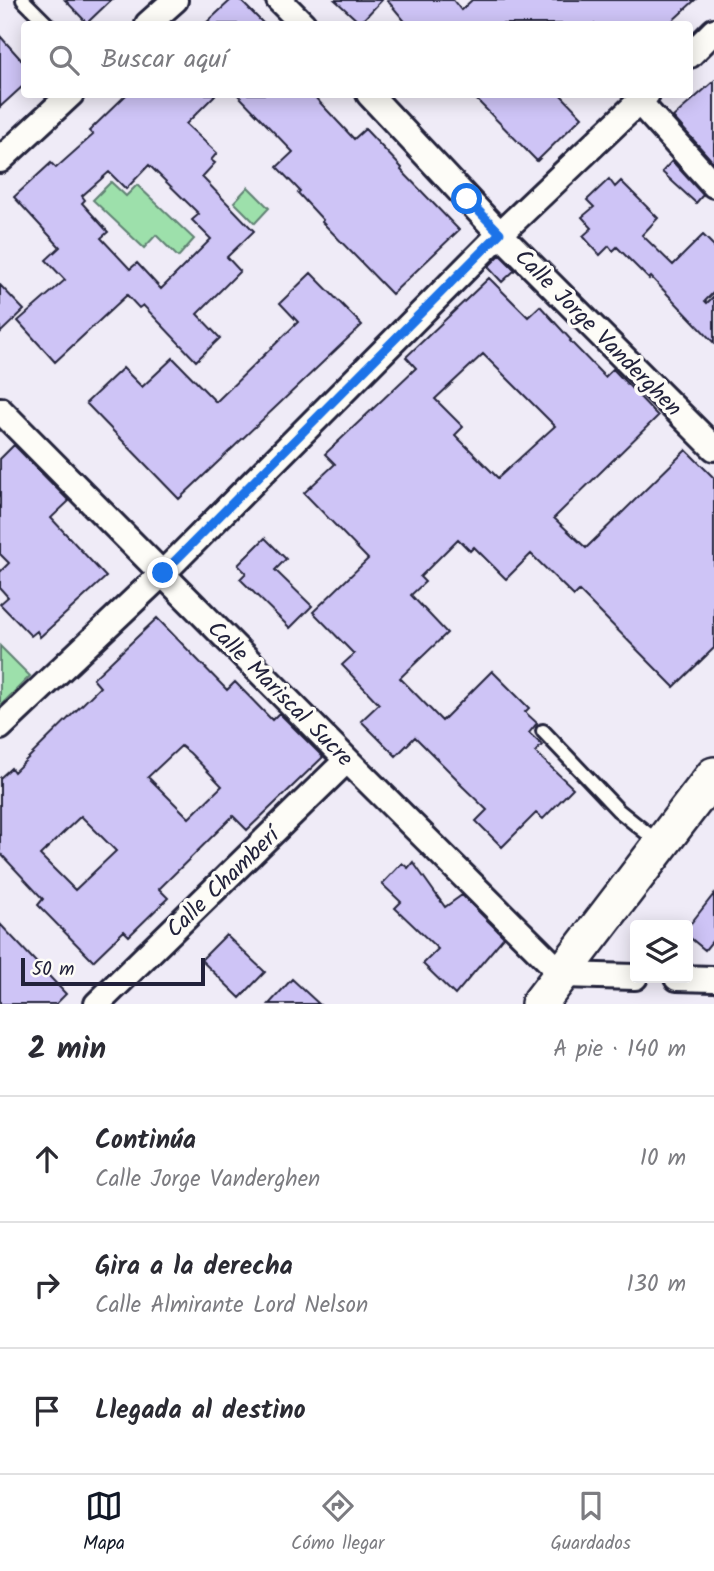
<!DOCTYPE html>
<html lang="es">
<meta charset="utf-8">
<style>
:root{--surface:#fff;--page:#f7f7f7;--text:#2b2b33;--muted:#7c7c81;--line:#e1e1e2;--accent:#111827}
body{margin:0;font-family:Kalam,sans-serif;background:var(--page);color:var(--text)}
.controls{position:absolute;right:21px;bottom:21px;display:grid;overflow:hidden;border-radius:7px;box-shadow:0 4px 18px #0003}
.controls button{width:63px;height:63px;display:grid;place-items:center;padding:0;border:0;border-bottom:2px solid var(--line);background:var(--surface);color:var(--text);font:35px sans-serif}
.scale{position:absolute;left:21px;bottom:18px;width:184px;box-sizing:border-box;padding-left:7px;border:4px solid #22223b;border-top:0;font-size:19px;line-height:24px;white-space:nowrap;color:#22223b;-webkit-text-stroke:5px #fdfcf7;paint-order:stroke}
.stop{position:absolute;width:21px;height:21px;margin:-16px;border:5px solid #1a73e8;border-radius:50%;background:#fff}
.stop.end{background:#1a73e8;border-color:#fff;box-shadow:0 2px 7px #0008}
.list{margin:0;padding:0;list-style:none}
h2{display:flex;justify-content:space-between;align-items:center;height:91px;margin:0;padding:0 28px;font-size:30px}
h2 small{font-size:23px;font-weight:400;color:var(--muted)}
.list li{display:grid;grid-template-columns:46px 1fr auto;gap:21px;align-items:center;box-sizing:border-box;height:126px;padding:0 28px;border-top:2px solid var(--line)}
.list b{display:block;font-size:26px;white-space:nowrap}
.list p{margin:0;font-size:23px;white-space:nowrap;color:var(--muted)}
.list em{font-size:23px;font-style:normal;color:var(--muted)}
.icon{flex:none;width:38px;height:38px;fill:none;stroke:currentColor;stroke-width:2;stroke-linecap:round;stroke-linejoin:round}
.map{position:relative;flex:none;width:714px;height:1004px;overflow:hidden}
.search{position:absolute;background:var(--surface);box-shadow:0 4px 18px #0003;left:21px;right:21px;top:21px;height:77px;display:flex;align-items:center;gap:18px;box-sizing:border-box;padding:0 24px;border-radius:7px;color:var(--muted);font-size:26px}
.sheet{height:469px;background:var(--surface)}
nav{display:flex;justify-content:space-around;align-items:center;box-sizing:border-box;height:98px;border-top:2px solid var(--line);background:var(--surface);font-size:19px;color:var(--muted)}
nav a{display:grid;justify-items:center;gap:4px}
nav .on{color:var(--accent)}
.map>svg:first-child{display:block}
</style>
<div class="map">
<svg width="714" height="1004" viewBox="0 0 714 1004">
<rect width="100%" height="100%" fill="#efebf7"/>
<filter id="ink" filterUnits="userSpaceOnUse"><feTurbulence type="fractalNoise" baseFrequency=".0143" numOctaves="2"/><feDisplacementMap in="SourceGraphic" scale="14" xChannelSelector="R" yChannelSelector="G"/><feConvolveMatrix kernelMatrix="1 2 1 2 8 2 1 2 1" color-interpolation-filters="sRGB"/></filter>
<g filter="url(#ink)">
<path fill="#9de0ab" stroke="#608173" stroke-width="2" d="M 111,182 L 126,196 L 137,185 L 194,239 L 178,257 L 156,235 L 144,248 L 93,200 Z
M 248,187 L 269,208 L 255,223 L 234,202 Z
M 0,646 L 30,676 L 0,706 Z"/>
<path fill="#cec4f6" stroke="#22223b" stroke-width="2" fill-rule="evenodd" d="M 65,0 L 111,0 L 87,23 Z
M 231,0 L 240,0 L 264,24 L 205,24 Z
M 335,0 L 382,0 L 360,23 Z
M 387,0 L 453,0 L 461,10 L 472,0 L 695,0 L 669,24 L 407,24 Z
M 0,36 L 24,63 L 24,85 L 0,107 Z
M 714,81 L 714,163 L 673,117 Z
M 127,94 L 216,94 L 186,124 L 217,153 L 211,160 L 215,163 L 202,177 L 254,231 L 227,257 L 240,271 L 197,314 L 220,338 L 196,361 L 143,305 L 139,308 L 127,295 L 55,362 L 18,321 L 65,280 L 46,260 L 60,247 L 14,197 L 51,163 L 56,168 L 93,135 L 89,131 ZM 149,165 L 199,214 L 192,220 L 211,239 L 161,289 L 137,263 L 130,269 L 101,238 L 108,232 L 82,203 L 85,200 L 82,196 L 109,172 L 126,189 Z
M 237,94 L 312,94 L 354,139 L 365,129 L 402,168 L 401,170 L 459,230 L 392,294 L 322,222 L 323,220 L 298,193 L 300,191 L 277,167 L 293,152 Z
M 471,94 L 560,94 L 582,117 L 537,161 Z
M 672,161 L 703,195 L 696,203 L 662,172 Z
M 609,179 L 615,187 L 621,181 L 658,218 L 642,235 L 673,265 L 703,235 L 714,246 L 714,292 L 705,301 L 707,303 L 714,296 L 714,343 L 651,277 L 649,279 L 617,247 L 613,251 L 609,246 L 600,255 L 583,236 L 592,228 L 582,217 L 594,207 L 587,200 Z
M 500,255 L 515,270 L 502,282 L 488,267 Z
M 311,273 L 362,325 L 179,499 L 86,403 L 123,368 L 142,387 L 173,358 L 216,402 L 298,322 L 280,303 Z
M 489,278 L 528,317 L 540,306 L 571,340 L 570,341 L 605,377 L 613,369 L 658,416 L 554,518 L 586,548 L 686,450 L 714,478 L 714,648 L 674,687 L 579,591 L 574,596 L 531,554 L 506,579 L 474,547 L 470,551 L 458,539 L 420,577 L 425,582 L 411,595 L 447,633 L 400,678 L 442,721 L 492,671 L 529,708 L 525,712 L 537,723 L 529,733 L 542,745 L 535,752 L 573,788 L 543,819 L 536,813 L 502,847 L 476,821 L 487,810 L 460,784 L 461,783 L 415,737 L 396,756 L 361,721 L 379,704 L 342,665 L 354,654 L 313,612 L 368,559 L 304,493 L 335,464 L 325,454 L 416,368 L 406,357 ZM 483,354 L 555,426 L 498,478 L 455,435 L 463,427 L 435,399 Z
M 0,285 L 24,310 L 0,333 Z
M 14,445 L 69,501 L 51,518 L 106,577 L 40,637 L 37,631 L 31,636 L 0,604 L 8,597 L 0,588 L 0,572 L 9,563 L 0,554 L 0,459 Z
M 265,538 L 286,559 L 275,570 L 312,606 L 290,628 L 240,579 L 246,573 L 238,565 Z
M 157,618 L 227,690 L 235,682 L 272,720 L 279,713 L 323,757 L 247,830 L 233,816 L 159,889 L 168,898 L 129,936 L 124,931 L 93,961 L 38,905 L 43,899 L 0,853 L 0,778 L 11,768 L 14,772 L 100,687 L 93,679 ZM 181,746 L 190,753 L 222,786 L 189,818 L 148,777 ZM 81,816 L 116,851 L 75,890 L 40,855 Z
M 413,862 L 445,907 L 462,895 L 504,937 L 455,995 L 423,964 L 438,949 L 395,908 L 401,902 L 382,884 L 402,863 L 408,868 Z
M 714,894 L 714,939 L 705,950 L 688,936 L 688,927 Z
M 0,924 L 66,994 L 56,1004 L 0,1004 Z
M 226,935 L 265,972 L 240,998 L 201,960 Z
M 292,979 L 319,1004 L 269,1004 Z"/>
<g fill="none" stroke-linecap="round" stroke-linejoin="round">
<g stroke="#22223b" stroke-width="18">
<path id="service" d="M 23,0 L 47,24
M 543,731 L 618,810 L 658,842"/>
</g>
<g stroke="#22223b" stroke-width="30">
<path id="minor" d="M 279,0 L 303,24
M 148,24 L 175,0
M 690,55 L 714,31
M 369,94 L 500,234 L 714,448
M 639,102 L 714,185
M 0,160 L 71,94
M 0,410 L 347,760 L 563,975 L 635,977
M 0,727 L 163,573 L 500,234 L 647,94
M 677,978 L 714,979
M 97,1004 L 347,760"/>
</g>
<g stroke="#22223b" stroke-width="40">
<path id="secondary" d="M 539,1004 L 714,775"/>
</g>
<use href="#service" stroke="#fdfcf7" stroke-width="12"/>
<use href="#minor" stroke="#fdfcf7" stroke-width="24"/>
<use href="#secondary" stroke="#fdfcf7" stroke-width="35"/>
</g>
</g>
<g fill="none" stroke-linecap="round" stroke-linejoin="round" filter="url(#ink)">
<path stroke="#1a73e8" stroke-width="9" d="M 163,573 L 500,233 L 467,199"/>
</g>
<g text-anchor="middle" stroke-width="7" stroke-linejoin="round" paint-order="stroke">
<g font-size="23" fill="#22223b" stroke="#fdfcf7">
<text transform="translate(599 332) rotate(45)" y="8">Calle Jorge Vanderghen</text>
<text transform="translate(281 693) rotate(45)" y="8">Calle Mariscal Sucre</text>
<text transform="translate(222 882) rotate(-44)" y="8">Calle Chamberí</text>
</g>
</g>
</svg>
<div class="controls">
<button><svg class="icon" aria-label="layers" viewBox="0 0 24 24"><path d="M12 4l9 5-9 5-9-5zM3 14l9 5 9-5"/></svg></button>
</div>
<div class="scale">50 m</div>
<div class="stop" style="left:467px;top:199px"></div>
<div class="stop end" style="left:163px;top:573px"></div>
<div class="search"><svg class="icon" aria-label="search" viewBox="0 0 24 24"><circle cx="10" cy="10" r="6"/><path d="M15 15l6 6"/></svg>Buscar aquí</div>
</div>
<section class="sheet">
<h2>2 min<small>A pie · 140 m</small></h2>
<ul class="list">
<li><svg class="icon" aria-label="ahead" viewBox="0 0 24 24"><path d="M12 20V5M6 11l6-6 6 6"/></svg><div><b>Continúa</b><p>Calle Jorge Vanderghen</p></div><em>10 m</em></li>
<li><svg class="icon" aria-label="right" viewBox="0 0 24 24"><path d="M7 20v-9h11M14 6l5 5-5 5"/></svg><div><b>Gira a la derecha</b><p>Calle Almirante Lord Nelson</p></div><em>130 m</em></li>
<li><svg class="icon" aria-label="arrive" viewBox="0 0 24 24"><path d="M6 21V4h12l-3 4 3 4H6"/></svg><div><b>Llegada al destino</b></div></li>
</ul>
</section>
<nav>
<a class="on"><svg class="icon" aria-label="map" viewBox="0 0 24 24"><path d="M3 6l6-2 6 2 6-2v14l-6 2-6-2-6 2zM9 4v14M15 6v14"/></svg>Mapa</a>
<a><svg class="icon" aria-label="directions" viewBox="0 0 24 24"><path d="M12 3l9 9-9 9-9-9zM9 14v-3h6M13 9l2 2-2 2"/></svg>Cómo llegar</a>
<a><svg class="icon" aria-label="saved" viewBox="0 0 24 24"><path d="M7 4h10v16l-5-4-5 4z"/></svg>Guardados</a>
</nav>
